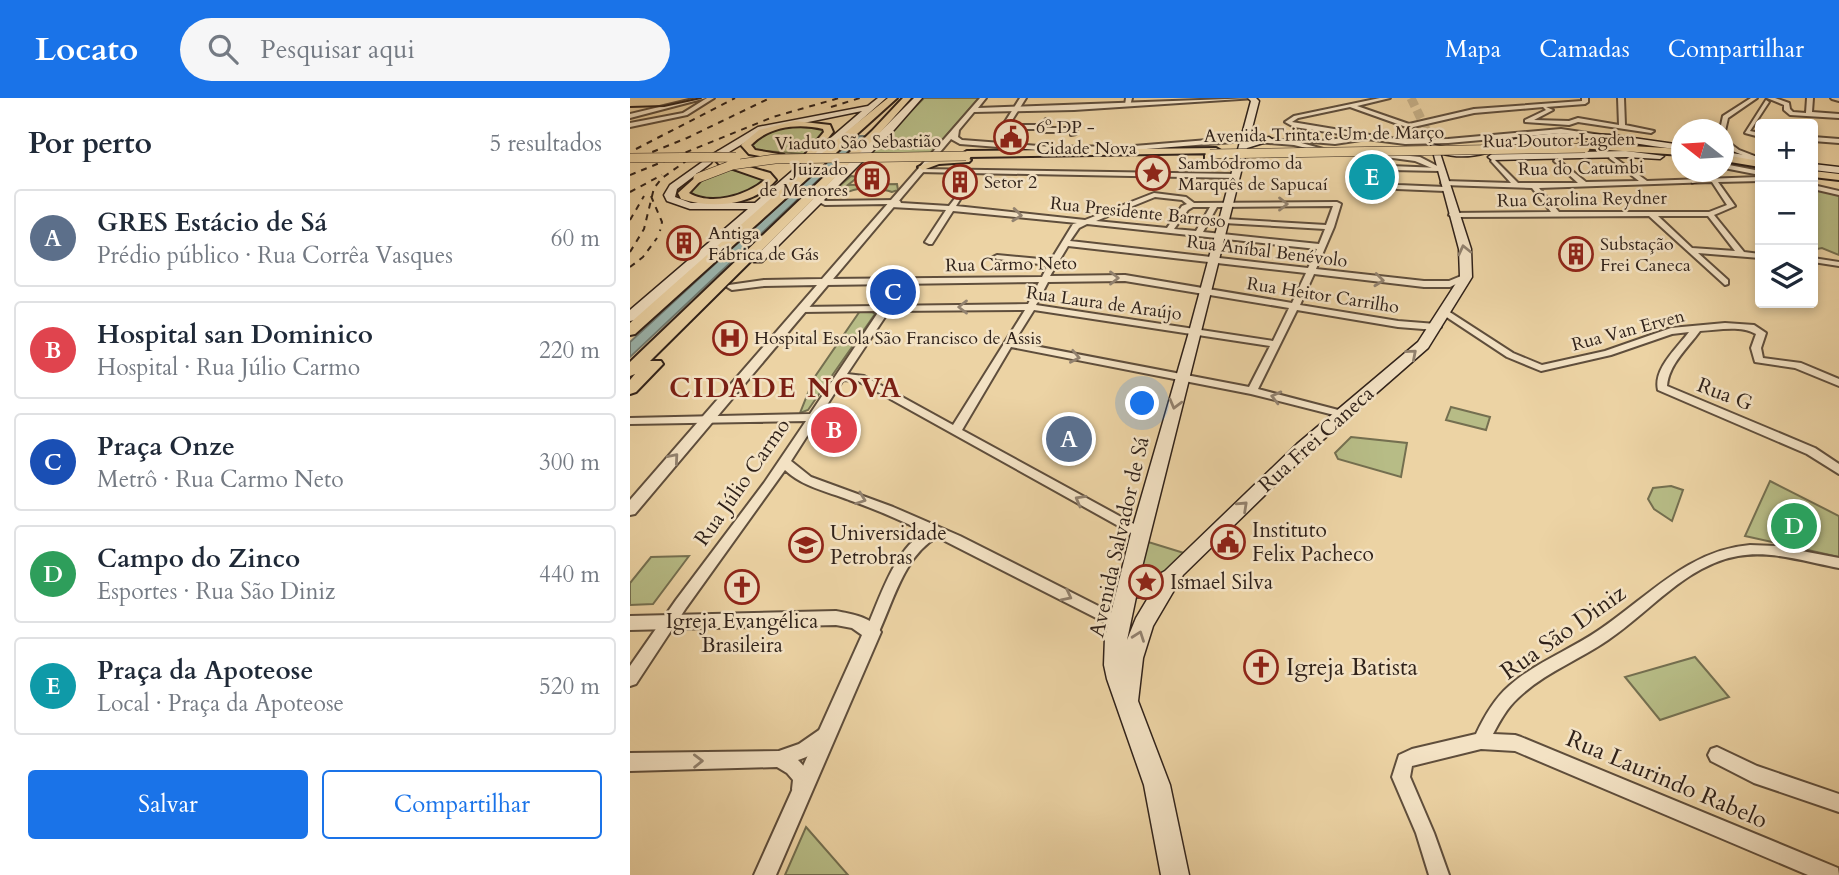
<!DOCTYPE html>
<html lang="pt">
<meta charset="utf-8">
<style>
:root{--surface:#fff;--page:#f6f6f7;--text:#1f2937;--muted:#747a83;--line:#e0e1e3;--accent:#1a73e8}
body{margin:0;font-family:Cardo,serif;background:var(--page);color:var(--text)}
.controls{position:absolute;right:21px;top:21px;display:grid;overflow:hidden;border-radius:7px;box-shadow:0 4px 10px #0003}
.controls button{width:63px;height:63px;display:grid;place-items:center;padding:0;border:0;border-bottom:2px solid var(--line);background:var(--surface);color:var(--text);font:35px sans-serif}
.compass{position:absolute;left:1041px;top:21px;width:63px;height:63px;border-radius:50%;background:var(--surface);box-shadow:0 4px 10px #0003;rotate:287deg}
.you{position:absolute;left:513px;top:306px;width:24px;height:24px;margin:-18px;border:5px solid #fff;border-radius:50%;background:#1a73e8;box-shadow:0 0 0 10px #1a73e833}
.badge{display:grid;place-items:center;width:46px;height:46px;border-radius:50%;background:var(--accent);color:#fff;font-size:23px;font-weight:700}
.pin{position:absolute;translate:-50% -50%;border:4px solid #fff;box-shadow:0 2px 7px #0006}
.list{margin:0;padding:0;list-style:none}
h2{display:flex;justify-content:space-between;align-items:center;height:91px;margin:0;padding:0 28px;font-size:30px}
h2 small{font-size:23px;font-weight:400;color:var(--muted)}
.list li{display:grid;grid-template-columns:46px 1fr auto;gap:21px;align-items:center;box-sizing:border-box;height:98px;margin:0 14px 14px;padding:0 14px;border:2px solid var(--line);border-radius:7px}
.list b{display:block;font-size:26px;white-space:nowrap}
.list p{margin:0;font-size:23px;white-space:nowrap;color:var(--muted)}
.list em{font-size:23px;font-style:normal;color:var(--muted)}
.actions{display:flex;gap:14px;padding:21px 28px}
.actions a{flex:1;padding:16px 0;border:2px solid var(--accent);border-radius:7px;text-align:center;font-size:24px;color:var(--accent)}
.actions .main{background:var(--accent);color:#fff}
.icon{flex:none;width:38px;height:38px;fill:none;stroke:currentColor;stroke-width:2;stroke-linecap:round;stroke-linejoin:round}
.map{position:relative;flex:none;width:1209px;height:777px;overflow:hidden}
header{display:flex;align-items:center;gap:42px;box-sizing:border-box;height:98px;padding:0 35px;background:var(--accent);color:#fff}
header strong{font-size:33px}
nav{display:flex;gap:38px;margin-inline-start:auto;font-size:24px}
.search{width:490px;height:63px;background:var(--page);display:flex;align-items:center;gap:18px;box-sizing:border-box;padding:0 24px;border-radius:38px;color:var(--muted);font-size:26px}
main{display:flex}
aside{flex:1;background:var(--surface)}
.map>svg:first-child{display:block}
</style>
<header>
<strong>Locato</strong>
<div class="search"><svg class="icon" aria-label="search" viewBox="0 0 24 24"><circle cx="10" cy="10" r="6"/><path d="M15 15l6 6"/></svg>Pesquisar aqui</div>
<nav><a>Mapa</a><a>Camadas</a><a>Compartilhar</a></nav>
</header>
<main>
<aside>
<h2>Por perto<small>5 resultados</small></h2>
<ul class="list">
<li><span class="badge" style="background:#5c6f8a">A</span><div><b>GRES Estácio de Sá</b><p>Prédio público · Rua Corrêa Vasques</p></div><em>60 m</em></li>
<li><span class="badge" style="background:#e0444e">B</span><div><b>Hospital san Dominico</b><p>Hospital · Rua Júlio Carmo</p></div><em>220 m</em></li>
<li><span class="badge" style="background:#1a4fb4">C</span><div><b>Praça Onze</b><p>Metrô · Rua Carmo Neto</p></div><em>300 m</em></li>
<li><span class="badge" style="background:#2e9e5b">D</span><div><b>Campo do Zinco</b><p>Esportes · Rua São Diniz</p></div><em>440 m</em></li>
<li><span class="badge" style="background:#0f9aa8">E</span><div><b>Praça da Apoteose</b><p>Local · Praça da Apoteose</p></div><em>520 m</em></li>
</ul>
<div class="actions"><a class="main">Salvar</a><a>Compartilhar</a></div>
</aside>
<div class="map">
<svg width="1209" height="777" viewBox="0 0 1209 777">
<rect width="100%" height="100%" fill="#ecd3a4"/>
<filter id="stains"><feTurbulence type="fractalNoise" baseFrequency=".00286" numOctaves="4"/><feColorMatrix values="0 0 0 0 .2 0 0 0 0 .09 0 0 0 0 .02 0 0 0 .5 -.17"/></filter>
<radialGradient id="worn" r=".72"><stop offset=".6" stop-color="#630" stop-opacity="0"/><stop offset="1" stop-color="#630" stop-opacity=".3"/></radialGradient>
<path fill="#b7bc86" stroke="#746f50" stroke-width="2" d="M 294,0 L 349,0 L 301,55 L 238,56 Z
M 169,27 L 194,30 L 195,33 L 174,56 L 124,52 L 120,46 C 136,34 150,30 169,27 Z
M 100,71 L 136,81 C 119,99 81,109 59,95 L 66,85 Z
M 221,78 L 228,79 L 218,87 L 267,86 L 268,92 L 262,94 C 254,90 239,91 228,91 C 218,92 212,99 200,96 Z
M 1183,90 L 1209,96 L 1209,157 L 1192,150 L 1187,151 L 1183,146 Z
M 241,213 L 245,216 L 178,312 L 170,315 L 184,280 L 230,213 Z
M 821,309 L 860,319 L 856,332 L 816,322 Z
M 721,339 L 777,345 L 771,379 L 708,361 L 705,355 Z
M 1140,383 L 1209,418 L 1209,459 L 1115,438 Z
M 1041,388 L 1053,392 L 1042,423 L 1024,411 L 1018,401 L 1023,390 Z
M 515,443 L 554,455 L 524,487 L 507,484 Z
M 59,458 L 23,506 L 0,507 L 0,485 L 21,459 Z
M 1065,559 L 1099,599 L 1030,622 L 995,579 Z
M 176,729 L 218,777 L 155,777 Z"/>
<path fill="#9bb6af" stroke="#707b73" stroke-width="2" d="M 224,38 L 235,38 L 0,259 L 0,244 Z"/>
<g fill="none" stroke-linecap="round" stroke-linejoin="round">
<path stroke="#c6b088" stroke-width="9" stroke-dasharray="9 4.5" stroke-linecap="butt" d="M 781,0 L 804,48"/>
<g stroke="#5f4e3c" stroke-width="4">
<path id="minor" d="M 67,0 L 76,0 L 0,20 L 0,16 Z
M 77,0 L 84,0 L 57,17 L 0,29 L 0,25 L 53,15 Z
M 390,0 L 396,0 L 379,27 L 410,27 L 416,21 L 419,23 L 414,30 L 444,30 L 447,32 L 446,36 L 441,37 L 441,34 L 410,34 L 407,32 L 408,31 L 376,31 L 372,38 L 375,40 L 370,41 L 366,38 Z
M 496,0 L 502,0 L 500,8 L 495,7 Z
M 750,0 L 760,0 L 727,8 L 779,26 L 844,11 L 952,3 L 952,0 L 958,0 L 958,4 L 955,6 L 916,9 L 923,12 L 904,22 L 939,23 L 948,20 L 989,27 L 988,0 L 994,0 L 995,27 L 1024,33 L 1021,35 L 948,24 L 939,27 L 895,24 L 895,22 L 916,12 L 913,9 L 844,15 L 779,30 L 720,9 L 668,20 L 662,24 L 758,40 L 756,43 L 664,29 L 655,24 L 664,18 Z
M 1121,0 L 1127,0 L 1098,20 L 1095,33 L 1090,32 L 1093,18 Z
M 1137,0 L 1145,0 L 1159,5 L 1160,11 L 1163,14 L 1176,15 L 1177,0 L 1183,0 L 1182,14 L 1209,16 L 1209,20 L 1160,17 L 1154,12 L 1154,7 Z
M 1201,0 L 1209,0 L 1209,3 L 1202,1 Z
M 1136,2 L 1139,4 L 1120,33 L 1130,35 L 1130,39 L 1115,35 Z
M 1183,39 L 1209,41 L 1209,45 L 1183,43 Z
M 1094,41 L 1109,52 L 1130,60 L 1130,64 L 1105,54 L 1094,45 Z
M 981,57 L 1017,83 L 1130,79 L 1130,83 L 1088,84 L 1105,108 L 1084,117 L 1114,154 L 1130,156 L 1130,160 L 1068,155 L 1098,182 L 1098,186 L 1095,187 L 1019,118 L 823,119 L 819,117 L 820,115 L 921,114 L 902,90 L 814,87 L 811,85 L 814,83 L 881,85 L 861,63 L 863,60 L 888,85 L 948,85 L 924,63 L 926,60 L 956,84 L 1009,83 L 979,60 ZM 1082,84 L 1097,107 L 1079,114 L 929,114 L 909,90 ZM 1028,118 L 1078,118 L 1105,153 L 1062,150 Z
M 760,68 L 811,70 L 811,72 L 809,73 L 762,72 L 757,76 L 759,83 L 768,87 L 815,89 L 818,91 L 815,93 L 767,91 L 754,85 L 751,76 Z
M 290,71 L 605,76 L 608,78 L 605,80 L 288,74 L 288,72 Z
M 333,90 L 336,92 L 326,108 L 455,122 L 524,95 L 556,99 L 564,105 L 707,104 L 711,106 L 704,129 L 686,171 L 794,183 L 819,183 L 836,176 L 840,179 L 820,189 L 794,189 L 684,176 L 670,207 L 768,223 L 806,226 L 811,229 L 806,232 L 768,229 L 667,212 L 628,291 L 716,314 L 717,316 L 712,319 L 621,296 L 381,249 L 332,332 L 515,432 L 517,435 L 515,438 L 510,440 L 228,283 L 213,282 L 161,363 L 181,379 L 263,409 L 330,438 L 494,521 L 496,525 L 494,529 L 489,531 L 484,529 L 307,439 C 273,459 263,505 247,538 L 242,540 L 237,538 L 235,534 C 249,503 264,451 295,434 C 270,422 245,411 219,402 C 196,393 173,389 155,372 L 56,510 L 6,586 L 0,588 L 0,568 L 46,502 L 134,385 L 176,323 L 0,326 L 0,320 L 180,316 L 249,213 L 172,214 L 168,211 L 169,209 L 398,206 L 409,184 L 195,187 L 191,184 L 195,181 L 412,179 L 418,167 L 367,161 L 363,159 L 367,157 L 421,162 L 443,126 L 447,125 L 323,113 L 302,146 L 299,146 L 295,144 L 316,112 L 261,109 L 258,106 L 195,107 L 185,102 L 188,100 L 196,103 L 268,102 L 270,103 L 271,105 L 319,108 ZM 525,99 L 552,102 L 557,106 L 552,108 L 537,130 L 466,123 ZM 703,108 L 696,127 L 594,121 L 590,123 L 594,125 L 695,131 L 689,146 L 573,134 L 587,109 ZM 563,109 L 580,109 L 566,133 L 544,131 L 558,112 ZM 457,126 L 687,151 L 678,170 L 440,143 L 449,130 ZM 438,148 L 676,175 L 662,205 L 495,177 L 420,178 ZM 495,183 L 659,210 L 643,243 L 406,207 L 418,184 ZM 395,212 L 323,327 L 234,278 L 217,276 L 259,213 ZM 404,212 L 640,248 L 619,289 L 384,244 Z
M 1183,160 L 1209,164 L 1209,168 L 1183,164 Z
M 815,211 L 883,255 L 912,267 L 975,253 L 1041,230 L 1095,225 L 1124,227 L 1136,235 L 1131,250 L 1133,260 L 1171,265 L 1209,281 L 1209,288 L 1165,270 L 1125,264 L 1121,250 L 1126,236 C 1111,227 1087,232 1070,233 C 1057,251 1039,266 1037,288 L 1185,350 L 1209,366 L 1209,376 L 1177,356 L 1028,292 C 1023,271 1047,250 1059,234 L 1042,236 L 981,257 L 911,273 L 877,259 L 812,216 L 812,212 Z
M 1120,447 L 1146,448 L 1209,460 L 1209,470 C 1176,464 1141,452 1108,458 C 1056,467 1020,514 978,542 C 949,562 914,575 888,600 C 877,610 870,623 863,636 L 885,637 L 891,639 L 1208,770 L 1209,777 L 1178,777 L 885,653 L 851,651 L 782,668 L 780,679 L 804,735 L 819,777 L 799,777 L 786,735 L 762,679 L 769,657 L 782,651 L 846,636 C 854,619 864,601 879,588 C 906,564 940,552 969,532 C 1018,499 1058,452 1120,447 Z
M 195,628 L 201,630 L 203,636 C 198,649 181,658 168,662 C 179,673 184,682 177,697 L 171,700 L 165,697 L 162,691 L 163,682 L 157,675 L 147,669 L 0,673 L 0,655 L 149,653 L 169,646 Z
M 1087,649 L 1127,668 L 1209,696 L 1209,714 L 1124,685 L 1081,663 L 1078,657 L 1081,651 Z"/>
</g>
<g stroke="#5f4e3c" stroke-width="4">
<path id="tertiary" d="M 350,0 L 356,0 L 348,10 L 625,0 L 444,12 L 344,14 L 329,32 L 328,39 L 332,42 L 422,49 L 504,48 L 615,39 L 664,43 L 708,55 L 705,57 L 664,47 L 615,43 L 504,52 L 422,53 L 330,46 L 321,41 L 5,416 L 0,417 L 0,402 L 187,187 L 134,188 L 102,192 L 97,189 L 99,187 L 134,182 L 192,181 Z
M 931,31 L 984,39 L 981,41 L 931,35 L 818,45 L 775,46 L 737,41 L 705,46 L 682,44 L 737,37 L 775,42 L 818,41 Z
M 750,55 L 790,59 L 813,71 L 809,73 L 785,63 L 748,58 Z
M 1094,66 L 1130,73 L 1130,77 L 1094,70 Z
M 1183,87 L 1209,93 L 1209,97 L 1183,91 Z
M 206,513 C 222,516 242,519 251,534 L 146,777 L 124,777 L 232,537 L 222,530 L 206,527 L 0,532 L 0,518 Z"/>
</g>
<g stroke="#30221a" stroke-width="3">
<path id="secondary" d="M 248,0 L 256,0 L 5,222 L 0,223 L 0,212 L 118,111 L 60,111 L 37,103 L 34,97 L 40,87 L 78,60 L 82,63 L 81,65 L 47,91 L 45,99 L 61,105 L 125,105 L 232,13 L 134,33 L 89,60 L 83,60 L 83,56 L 128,29 L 238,8 Z
M 284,0 L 292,0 L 264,32 L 132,164 L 124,164 L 124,160 Z
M 618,0 L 626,0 L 629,3 L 619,42 L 639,39 L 643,42 L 617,50 L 509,481 L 515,484 L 535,473 L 667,346 L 788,244 L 830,179 L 829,151 L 801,46 L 835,54 L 898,38 L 929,35 L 982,37 L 1052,47 L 1052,52 C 1007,46 962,37 916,40 C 879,43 848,67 810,55 L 841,151 L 842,179 L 798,250 L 679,354 L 553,477 L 523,528 L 513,560 L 508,603 L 540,687 L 559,777 L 531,777 L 514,687 L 477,581 L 474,567 L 475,539 L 501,435 L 559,234 L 621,3 ZM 506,499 L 518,500 L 506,520 L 497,542 Z
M 996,53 L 1034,58 L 1030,61 L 996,59 L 862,62 L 858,59 L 862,56 Z
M 1094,54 L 1130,59 L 1130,65 L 1094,60 Z
M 1183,66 L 1209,69 L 1209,75 L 1183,72 Z
M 1076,74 L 1085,74 L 1079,81 L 1062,85 L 1062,81 Z"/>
</g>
<g stroke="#30221a" stroke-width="4">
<path id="primary" d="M 258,0 L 267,0 L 5,236 L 0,237 L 0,225 L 216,34 Z
M 273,0 L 281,0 L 248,37 L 20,263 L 31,263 L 33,266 L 6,294 L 0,296 L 0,282 L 5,276 L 0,278 L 0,264 L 242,33 Z
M 165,23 L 200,27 L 203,34 L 177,66 L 169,64 L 194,34 L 193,31 C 169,25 139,28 121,47 L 125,52 L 154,57 L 154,61 L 151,62 L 119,56 L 111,47 L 129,32 Z
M 951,45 L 1052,51 L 1052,57 L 948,50 L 946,48 Z
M 586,50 L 591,53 L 589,55 L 337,59 L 332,56 L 337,53 Z
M 89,53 L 92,54 L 95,62 L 140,75 L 146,82 C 123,108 83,111 51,101 L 48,95 L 68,77 L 73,80 L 59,95 C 81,108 116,98 135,82 L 89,66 L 83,59 Z
M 578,56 L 598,59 L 612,68 L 607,71 L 592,64 L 575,61 L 575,57 Z
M 1094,57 L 1130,63 L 1130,69 L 1094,63 Z
M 336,59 L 341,62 L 339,64 L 309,66 L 293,72 L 288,69 L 308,60 Z
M 1183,73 L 1209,76 L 1209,82 L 1183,79 Z"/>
</g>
<use href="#minor" fill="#f3e2c4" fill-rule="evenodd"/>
<use href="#tertiary" fill="#f3e2c4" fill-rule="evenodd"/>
<use href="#secondary" fill="#f3e2c4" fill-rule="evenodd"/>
<use href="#primary" fill="#ecd3a4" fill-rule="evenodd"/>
<path stroke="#30221a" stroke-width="2" d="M 0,9 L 34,8 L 71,0"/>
<path stroke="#30221a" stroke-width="2" stroke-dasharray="6 6" stroke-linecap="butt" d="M 201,9 L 230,0
M 6,51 L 105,0
M 0,63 L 57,40 L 140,0
M 0,77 L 143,19 L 209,0
M 0,94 L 32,77
M 21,98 L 32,124 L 30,133
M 0,122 L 14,98
M 0,154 L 14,131 L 24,90 L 32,80 L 59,61
M 0,169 L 13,159 L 27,140"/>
<g stroke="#30221a" stroke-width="10" stroke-linecap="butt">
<path id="primary-bridge" d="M 580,56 L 955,50
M 0,60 L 106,59
M 68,80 L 102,67 L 145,61 L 336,58"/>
</g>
<use href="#primary-bridge" stroke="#ecd3a4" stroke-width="9"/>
</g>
<defs><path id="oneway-chevron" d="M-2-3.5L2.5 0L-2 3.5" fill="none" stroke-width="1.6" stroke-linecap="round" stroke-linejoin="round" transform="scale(1.75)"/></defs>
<g stroke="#92826f">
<use href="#oneway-chevron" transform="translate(653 106)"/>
<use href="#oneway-chevron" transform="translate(387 117) rotate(6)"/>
<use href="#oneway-chevron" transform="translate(834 152) rotate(-103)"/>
<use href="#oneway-chevron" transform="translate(484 180)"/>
<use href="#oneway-chevron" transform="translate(749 182) rotate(6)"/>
<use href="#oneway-chevron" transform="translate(333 209) rotate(180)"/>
<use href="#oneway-chevron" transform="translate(782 256) rotate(-41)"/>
<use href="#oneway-chevron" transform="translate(445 259) rotate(11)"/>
<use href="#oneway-chevron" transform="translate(646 299) rotate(-166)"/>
<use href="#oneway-chevron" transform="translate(545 306) rotate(105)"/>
<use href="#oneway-chevron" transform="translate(44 360) rotate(-49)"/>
<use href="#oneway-chevron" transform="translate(231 401) rotate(20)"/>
<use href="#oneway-chevron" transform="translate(450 402) rotate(-151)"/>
<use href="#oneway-chevron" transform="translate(613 408) rotate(-43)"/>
<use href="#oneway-chevron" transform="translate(437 498) rotate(27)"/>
<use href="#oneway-chevron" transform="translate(509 538) rotate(-70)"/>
<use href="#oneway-chevron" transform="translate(68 663) rotate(-1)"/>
</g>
<defs>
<g id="civic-ring" transform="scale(1.75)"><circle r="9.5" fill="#f3e2c4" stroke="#8f2418" stroke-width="1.5"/><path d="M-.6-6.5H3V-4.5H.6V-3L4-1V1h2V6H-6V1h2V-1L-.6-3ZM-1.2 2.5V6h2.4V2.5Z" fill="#8f2418"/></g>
<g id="sight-ring" transform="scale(1.75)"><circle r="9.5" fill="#f3e2c4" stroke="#8f2418" stroke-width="1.5"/><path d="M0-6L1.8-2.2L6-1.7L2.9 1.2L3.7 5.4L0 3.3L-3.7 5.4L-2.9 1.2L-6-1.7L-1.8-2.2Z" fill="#8f2418"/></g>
<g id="building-ring" transform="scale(1.75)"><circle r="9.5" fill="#f3e2c4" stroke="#8f2418" stroke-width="1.5"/><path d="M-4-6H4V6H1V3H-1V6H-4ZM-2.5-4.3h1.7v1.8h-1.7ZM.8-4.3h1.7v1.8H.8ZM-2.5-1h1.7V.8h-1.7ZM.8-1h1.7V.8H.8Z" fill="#8f2418"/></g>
<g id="hospital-ring" transform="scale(1.75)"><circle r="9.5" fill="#f3e2c4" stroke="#8f2418" stroke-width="1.5"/><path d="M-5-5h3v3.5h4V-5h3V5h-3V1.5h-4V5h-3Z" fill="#8f2418"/></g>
<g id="university-ring" transform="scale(1.75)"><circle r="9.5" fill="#f3e2c4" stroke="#8f2418" stroke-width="1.5"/><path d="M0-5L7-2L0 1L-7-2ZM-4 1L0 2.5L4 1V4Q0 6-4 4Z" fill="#8f2418"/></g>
<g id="church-ring" transform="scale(1.75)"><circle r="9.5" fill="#f3e2c4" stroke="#8f2418" stroke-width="1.5"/><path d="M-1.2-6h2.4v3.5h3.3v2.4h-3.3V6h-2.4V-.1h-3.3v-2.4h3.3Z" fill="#8f2418"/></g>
</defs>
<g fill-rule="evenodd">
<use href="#civic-ring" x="381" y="39"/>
<use href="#sight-ring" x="523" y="75"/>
<use href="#building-ring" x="242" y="81"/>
<use href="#building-ring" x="330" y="84"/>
<use href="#building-ring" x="54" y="145"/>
<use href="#building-ring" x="946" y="156"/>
<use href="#hospital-ring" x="100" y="240"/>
<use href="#civic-ring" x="598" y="444"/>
<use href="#university-ring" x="176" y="447"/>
<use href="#sight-ring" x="516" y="484"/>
<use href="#church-ring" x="112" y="489"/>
<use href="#church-ring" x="631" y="569"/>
</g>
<g text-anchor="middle" stroke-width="5" stroke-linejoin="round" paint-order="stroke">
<g font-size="18" fill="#30221a" stroke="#f3e2c4" text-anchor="start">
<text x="406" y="35">6º DP -<tspan x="406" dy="21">Cidade Nova</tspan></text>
<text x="548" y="71">Sambódromo da<tspan x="548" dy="21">Marquês de Sapucaí</tspan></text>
<text x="218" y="77" text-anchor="end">Juizado<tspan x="218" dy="21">de Menores</tspan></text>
<text x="354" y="90">Setor 2</text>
<text x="78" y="141">Antiga<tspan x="78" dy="21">Fábrica de Gás</tspan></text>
<text x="970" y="152">Substação<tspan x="970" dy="21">Frei Caneca</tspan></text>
<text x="124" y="246">Hospital Escola São Francisco de Assis</text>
</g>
<g font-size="18" fill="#30221a" stroke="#f3e2c4">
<text transform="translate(694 36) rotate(-1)" y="6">Avenida Trinta e Um de Março</text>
<text transform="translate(929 42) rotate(-1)" y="6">Rua Doutor Lagden</text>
<text transform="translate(228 44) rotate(-1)" y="6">Viaduto São Sebastião</text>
<text transform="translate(951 70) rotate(-1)" y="6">Rua do Catumbi</text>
<text transform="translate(952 101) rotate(-1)" y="6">Rua Carolina Reydner</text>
<text transform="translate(508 114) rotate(6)" y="6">Rua Presidente Barroso</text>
<text transform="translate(637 153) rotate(7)" y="6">Rua Aníbal Benévolo</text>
<text transform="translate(381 166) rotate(-1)" y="6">Rua Carmo Neto</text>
<text transform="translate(693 197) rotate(9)" y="6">Rua Heitor Carrilho</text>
<text transform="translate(474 205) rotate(8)" y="6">Rua Laura de Araújo</text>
<text transform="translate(998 232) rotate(-15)" y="6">Rua Van Erven</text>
</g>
<g font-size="21" fill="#30221a" stroke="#f3e2c4">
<text transform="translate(1095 296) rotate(21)" y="7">Rua G</text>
<text transform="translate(686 341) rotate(-42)" y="7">Rua Frei Caneca</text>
<text transform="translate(112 384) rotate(-55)" y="7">Rua Júlio Carmo</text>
<text transform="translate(489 439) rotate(-77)" y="7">Avenida Salvador de Sá</text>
</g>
<g font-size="21" fill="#30221a" stroke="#f3e2c4" text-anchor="start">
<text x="622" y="439">Instituto<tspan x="622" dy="24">Felix Pacheco</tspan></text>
<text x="200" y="442">Universidade<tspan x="200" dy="24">Petrobras</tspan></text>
<text x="540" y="491">Ismael Silva</text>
<text x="112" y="530" text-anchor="middle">Igreja Evangélica<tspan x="112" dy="24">Brasileira</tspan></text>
</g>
<g font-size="24" fill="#30221a" stroke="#f3e2c4">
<text transform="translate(933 534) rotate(-35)" y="8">Rua São Diniz</text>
<text transform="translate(1037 681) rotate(23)" y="8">Rua Laurindo Rabelo</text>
</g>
<g font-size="24" fill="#30221a" stroke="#f3e2c4" text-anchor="start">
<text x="656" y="577">Igreja Batista</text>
</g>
<g font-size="28" font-weight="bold" letter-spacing="2" fill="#7a1f14" stroke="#f3e2c4">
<text x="156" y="299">CIDADE NOVA</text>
</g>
</g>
<rect width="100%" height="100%" filter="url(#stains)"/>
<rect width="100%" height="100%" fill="url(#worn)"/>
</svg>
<div class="controls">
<button>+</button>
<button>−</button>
<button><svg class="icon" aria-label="layers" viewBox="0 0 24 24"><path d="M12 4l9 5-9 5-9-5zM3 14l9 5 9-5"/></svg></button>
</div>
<svg class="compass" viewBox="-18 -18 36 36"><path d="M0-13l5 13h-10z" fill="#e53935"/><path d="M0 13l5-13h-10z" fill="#747a83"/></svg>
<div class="you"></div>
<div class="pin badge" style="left:439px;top:341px;background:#5c6f8a">A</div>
<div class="pin badge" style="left:204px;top:332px;background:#e0444e">B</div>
<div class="pin badge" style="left:263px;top:194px;background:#1a4fb4">C</div>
<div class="pin badge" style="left:1164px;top:428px;background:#2e9e5b">D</div>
<div class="pin badge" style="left:742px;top:79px;background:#0f9aa8">E</div>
</div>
</main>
